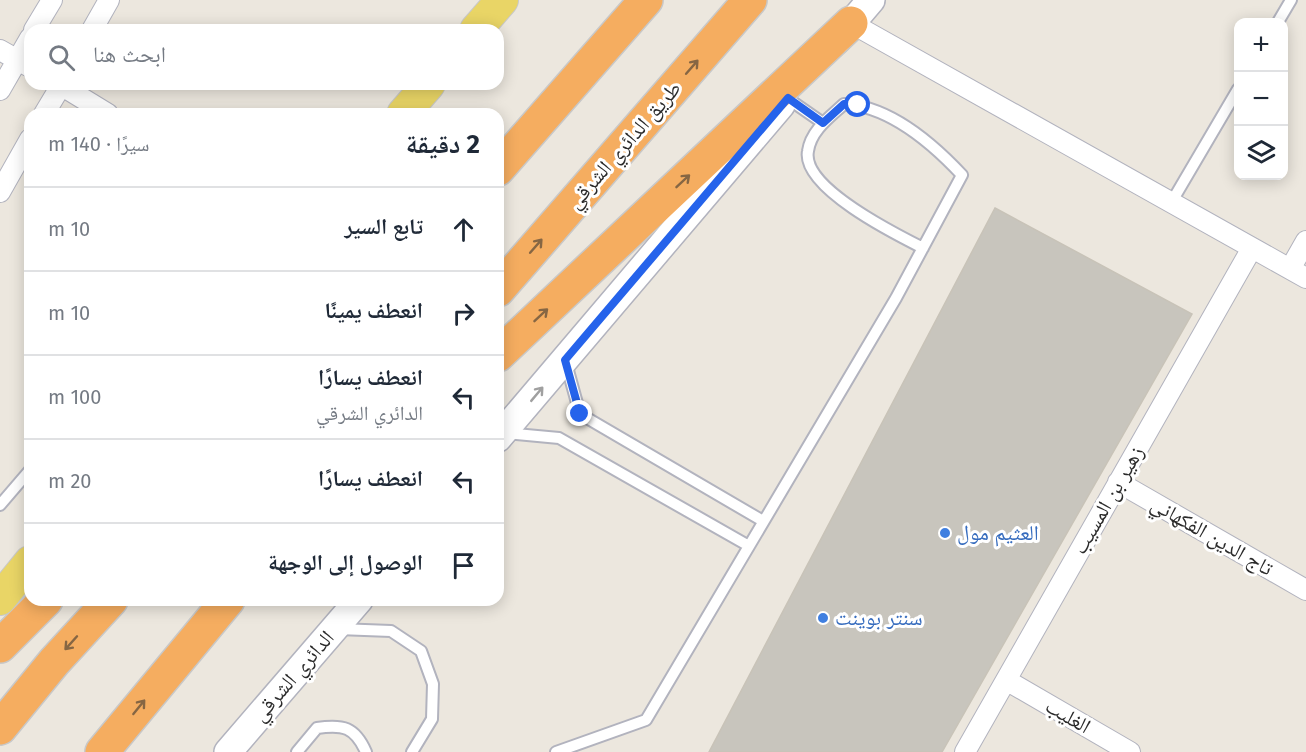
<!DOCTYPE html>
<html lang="ar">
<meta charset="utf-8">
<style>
:root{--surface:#fff;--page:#f2f2f3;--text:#1f2937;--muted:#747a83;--line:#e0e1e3}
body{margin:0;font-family:"Fira Sans","Noto Naskh Arabic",sans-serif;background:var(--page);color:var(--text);direction:rtl}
.controls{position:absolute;right:18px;top:18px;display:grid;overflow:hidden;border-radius:12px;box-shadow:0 3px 15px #0003}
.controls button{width:54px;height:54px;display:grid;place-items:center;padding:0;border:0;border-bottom:2px solid var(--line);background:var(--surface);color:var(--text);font:30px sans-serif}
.stop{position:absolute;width:18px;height:18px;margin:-14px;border:4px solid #2563eb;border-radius:50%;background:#fff}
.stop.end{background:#2563eb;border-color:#fff;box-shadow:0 2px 6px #0008}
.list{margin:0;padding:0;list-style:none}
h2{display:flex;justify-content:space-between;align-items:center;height:78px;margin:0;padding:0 24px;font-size:26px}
h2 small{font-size:20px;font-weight:400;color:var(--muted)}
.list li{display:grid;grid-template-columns:39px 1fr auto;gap:18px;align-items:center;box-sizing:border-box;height:84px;padding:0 24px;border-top:2px solid var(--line)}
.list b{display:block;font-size:22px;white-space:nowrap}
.list p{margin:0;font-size:20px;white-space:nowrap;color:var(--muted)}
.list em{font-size:20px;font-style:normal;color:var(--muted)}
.icon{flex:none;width:33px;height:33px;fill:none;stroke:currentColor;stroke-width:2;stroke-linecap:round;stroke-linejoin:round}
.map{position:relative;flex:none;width:1306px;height:752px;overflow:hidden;direction:ltr}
.search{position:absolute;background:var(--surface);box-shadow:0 3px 15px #0003;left:24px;top:24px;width:480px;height:66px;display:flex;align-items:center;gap:15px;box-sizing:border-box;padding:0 21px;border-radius:18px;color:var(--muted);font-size:22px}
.panel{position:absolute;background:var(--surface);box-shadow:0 3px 15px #0003;left:24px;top:108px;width:480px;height:498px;border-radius:18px;direction:rtl}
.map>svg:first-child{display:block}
</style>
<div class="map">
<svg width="1306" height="752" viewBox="0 0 1306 752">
<rect width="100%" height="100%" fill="#ece7de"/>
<path fill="#c8c5bd" stroke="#c8c3b8" stroke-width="1.5" d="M 995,208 L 1192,314 L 942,752 L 709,752 Z"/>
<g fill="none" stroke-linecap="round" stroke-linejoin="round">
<g stroke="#b2b3be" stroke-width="14">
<path id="lane" d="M 1278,22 L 1291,0
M 787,98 L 823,123
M 1171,203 L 1238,89
M 566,363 L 580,414 L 763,521
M 505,433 L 559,438 L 749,546
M 0,505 L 30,470
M 338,629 L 391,631 L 421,651 L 433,684 L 432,719 L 412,752
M 297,752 L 317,728 C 343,724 355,727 366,752
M 556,752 L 646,720 L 896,298 L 962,175 C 932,143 890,106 844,104 C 830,117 811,130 808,151 C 801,187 895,234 923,248"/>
</g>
<g stroke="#b2b3be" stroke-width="22">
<path id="street" d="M 851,23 L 1306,278
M 34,30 L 52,0
M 92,30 L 109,0
M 0,50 L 30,67
M 59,84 L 108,114
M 0,90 L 30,38
M 44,114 L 62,84
M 0,192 L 30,139
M 1290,269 L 1306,241
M 1118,482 L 1306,590
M 1006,680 L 1130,752
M 965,752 L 1252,248"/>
</g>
<g stroke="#b2b3be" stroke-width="30">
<path id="secondary" d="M 837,40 L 871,0
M 498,438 L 781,105
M 228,752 L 359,600"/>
</g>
<g stroke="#c8c8c8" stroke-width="34">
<path id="primary" d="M 476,30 L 502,0
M 403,114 L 429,84
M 0,599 L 30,562"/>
</g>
<g stroke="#c8c8c8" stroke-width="36">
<path id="highway" d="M 498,169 L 646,0
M 498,290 L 750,0
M 498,355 L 851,23
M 0,646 L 46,600
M 0,728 L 54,662 L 111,600
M 102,752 L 228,600"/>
</g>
<use href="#lane" stroke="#fff" stroke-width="10"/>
<use href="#street" stroke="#fff" stroke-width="20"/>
<use href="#secondary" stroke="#fff" stroke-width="27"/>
<use href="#primary" stroke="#e9d566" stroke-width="32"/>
<use href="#highway" stroke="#f5ad60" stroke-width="33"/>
</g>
<defs><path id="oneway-shaft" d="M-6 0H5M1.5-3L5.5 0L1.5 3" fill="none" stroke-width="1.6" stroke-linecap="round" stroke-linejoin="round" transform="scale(1.5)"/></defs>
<g stroke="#866643">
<use href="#oneway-shaft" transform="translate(692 67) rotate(-49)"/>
<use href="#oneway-shaft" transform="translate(683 181) rotate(-43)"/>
<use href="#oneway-shaft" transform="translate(536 246) rotate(-49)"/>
<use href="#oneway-shaft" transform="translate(541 315) rotate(-43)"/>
<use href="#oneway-shaft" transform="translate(71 643) rotate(132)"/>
<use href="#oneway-shaft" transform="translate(139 707) rotate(-51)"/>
</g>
<use stroke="#a0a0a0" href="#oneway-shaft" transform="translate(537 394) rotate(-50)"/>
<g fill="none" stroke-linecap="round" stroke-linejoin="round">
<path stroke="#2563eb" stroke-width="8" d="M 580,414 L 565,360 L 788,98 L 823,123 L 844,104 L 858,105"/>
</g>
<g fill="#3f7fe0" stroke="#fff" stroke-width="2">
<circle cx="945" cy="533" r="6"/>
<circle cx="823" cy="618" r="6"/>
</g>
<g text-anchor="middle" stroke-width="6" stroke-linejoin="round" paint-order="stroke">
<g font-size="21" fill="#2b2b2b" stroke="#fff">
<text transform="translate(624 145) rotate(-49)" y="7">طريق الدائري الشرقي</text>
<text transform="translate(1108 500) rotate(-60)" y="7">زهير بن المسيب</text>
<text transform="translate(1212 536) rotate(30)" y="7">تاج الدين الفكهاني</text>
<text transform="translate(293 676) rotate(-49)" y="7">الدائري الشرقي</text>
<text transform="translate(1068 716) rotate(30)" y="7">الغليب</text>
</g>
<g font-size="21" fill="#366cbe" stroke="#fff" text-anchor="start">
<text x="957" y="540">العثيم مول</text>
<text x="835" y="625">سنتر بوينت</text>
</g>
</g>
</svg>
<div class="controls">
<button>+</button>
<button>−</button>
<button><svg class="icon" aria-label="layers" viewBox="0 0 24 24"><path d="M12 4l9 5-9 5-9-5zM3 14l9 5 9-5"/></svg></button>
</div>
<div class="stop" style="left:858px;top:105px"></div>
<div class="stop end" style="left:580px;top:414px"></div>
<div class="search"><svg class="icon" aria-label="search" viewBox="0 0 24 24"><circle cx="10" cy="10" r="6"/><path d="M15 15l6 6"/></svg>ابحث هنا</div>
<section class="panel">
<h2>2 دقيقة<small>سيرًا · 140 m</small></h2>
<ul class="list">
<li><svg class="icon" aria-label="ahead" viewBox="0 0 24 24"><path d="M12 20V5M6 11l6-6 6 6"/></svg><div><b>تابع السير</b></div><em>10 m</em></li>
<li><svg class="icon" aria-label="right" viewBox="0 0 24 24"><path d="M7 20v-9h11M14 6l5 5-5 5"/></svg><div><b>انعطف يمينًا</b></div><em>10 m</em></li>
<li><svg class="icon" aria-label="left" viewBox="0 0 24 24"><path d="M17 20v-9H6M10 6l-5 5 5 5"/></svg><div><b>انعطف يسارًا</b><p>الدائري الشرقي</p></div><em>100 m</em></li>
<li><svg class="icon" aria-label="left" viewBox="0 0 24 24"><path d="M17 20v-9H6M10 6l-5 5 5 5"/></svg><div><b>انعطف يسارًا</b></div><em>20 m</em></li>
<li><svg class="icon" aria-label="arrive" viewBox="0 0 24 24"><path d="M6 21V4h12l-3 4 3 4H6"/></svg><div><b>الوصول إلى الوجهة</b></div></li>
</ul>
</section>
</div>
